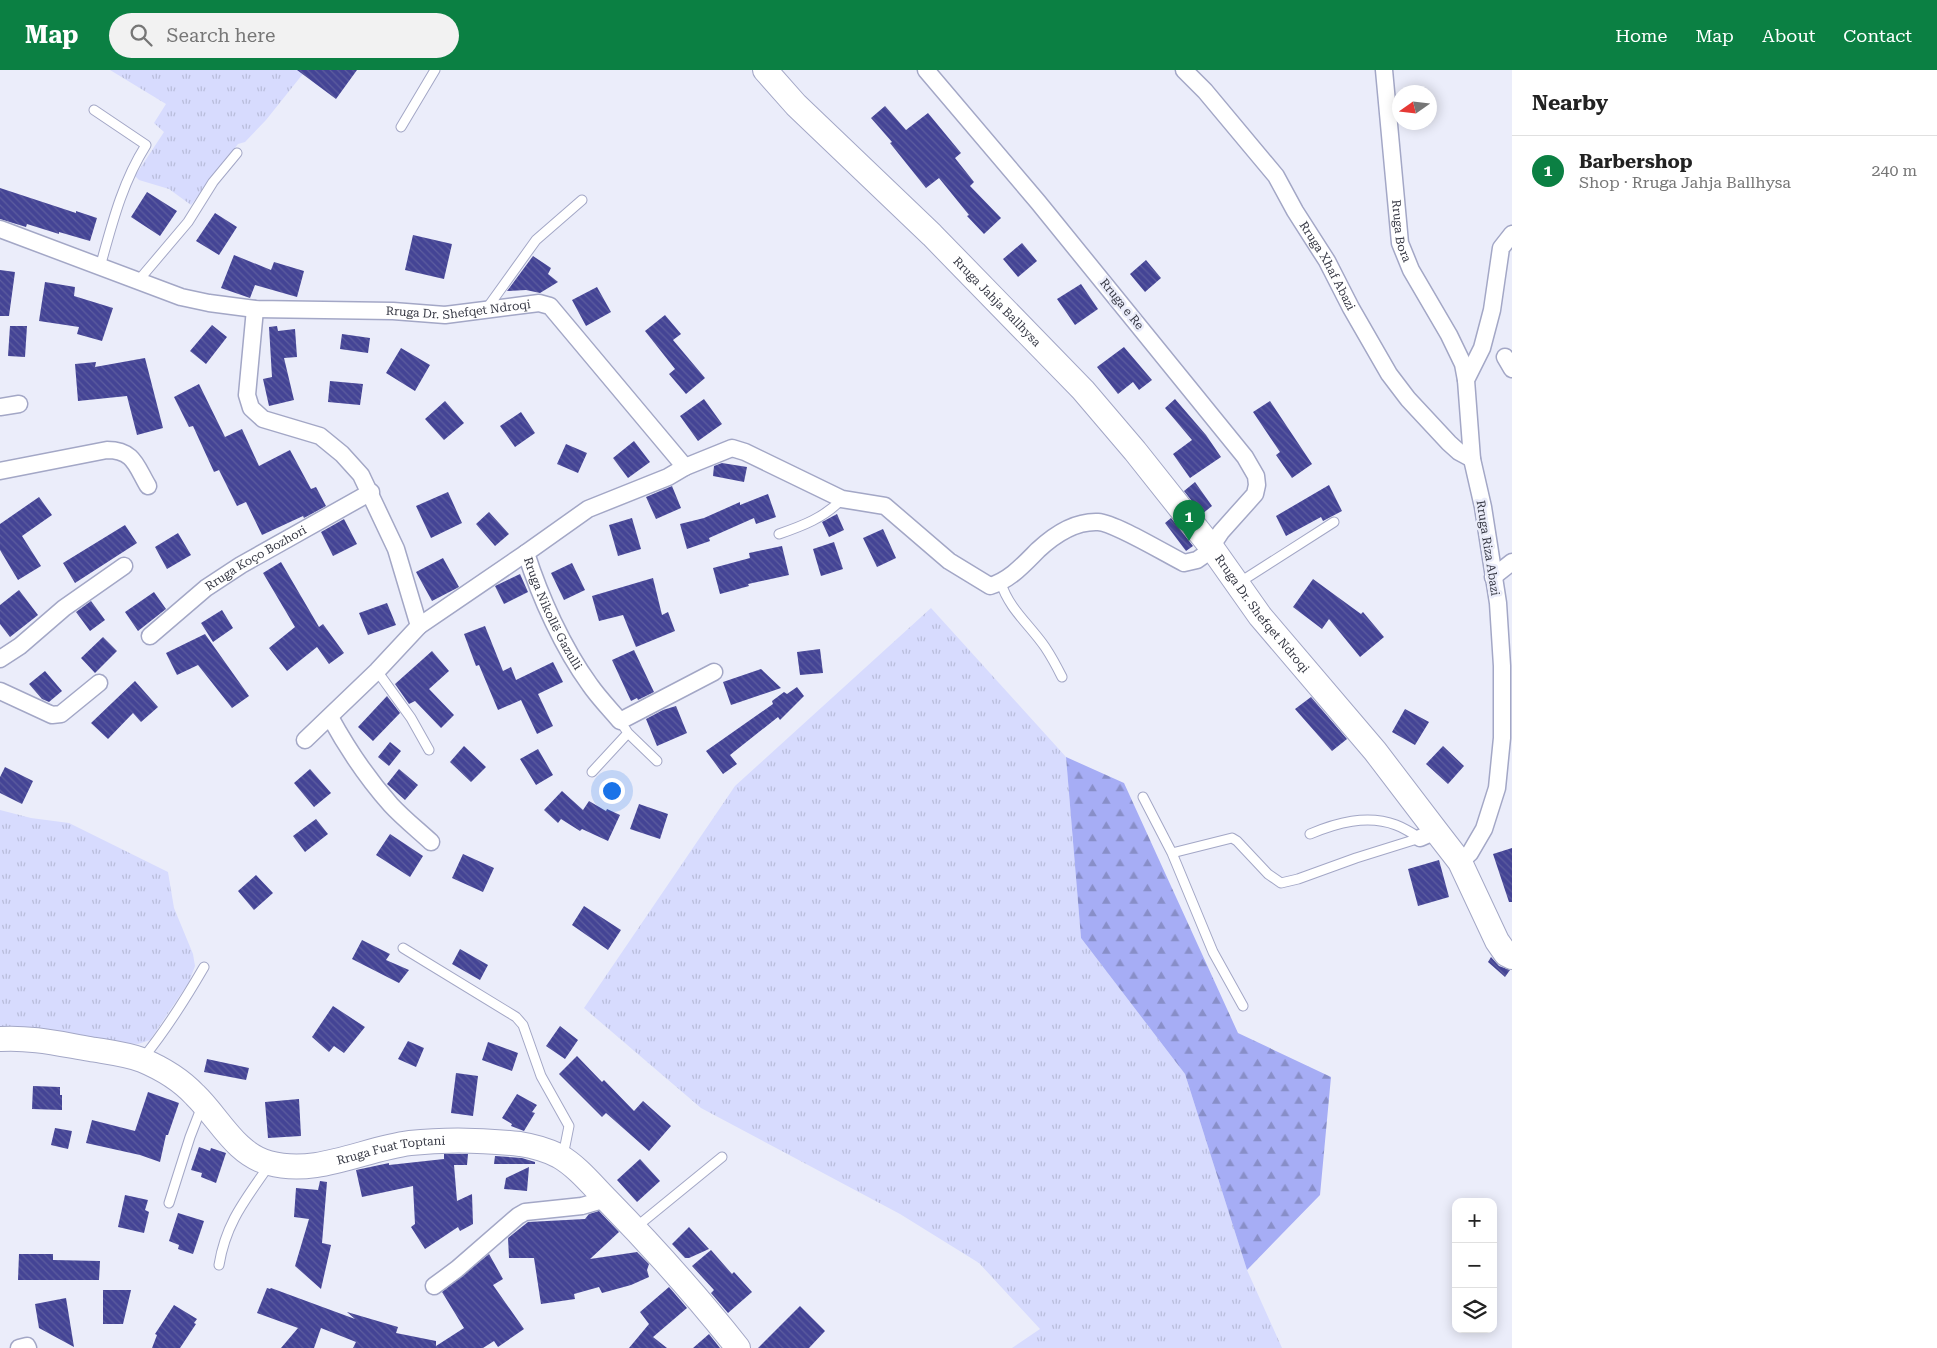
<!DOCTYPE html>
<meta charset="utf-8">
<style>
:root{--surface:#fff;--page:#f2f2f2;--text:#222;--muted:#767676;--line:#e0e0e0;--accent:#0b8043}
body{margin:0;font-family:"Roboto Serif",serif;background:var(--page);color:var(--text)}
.controls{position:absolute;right:15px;bottom:15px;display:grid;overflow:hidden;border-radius:10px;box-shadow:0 2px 12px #0003}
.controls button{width:45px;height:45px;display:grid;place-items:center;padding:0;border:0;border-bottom:1px solid var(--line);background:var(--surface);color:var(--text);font:25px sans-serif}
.compass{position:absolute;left:1392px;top:15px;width:45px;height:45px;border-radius:50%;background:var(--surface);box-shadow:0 2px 12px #0003;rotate:256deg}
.you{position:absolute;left:611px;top:720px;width:18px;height:18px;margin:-12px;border:4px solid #fff;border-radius:50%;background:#1a73e8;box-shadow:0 0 0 8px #1a73e833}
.badge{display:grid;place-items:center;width:32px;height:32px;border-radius:50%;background:var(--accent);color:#fff;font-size:16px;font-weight:700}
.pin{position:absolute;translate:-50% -41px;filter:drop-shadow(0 1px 2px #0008)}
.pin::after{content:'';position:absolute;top:26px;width:18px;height:15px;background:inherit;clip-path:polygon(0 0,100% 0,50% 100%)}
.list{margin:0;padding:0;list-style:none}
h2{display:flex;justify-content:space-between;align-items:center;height:65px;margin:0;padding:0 20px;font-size:21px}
h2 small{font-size:16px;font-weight:400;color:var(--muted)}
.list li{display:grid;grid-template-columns:32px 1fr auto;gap:15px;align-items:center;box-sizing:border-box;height:70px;padding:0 20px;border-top:1px solid var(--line)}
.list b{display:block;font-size:19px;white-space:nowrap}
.list p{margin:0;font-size:16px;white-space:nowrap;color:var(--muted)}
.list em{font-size:16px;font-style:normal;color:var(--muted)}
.icon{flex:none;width:28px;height:28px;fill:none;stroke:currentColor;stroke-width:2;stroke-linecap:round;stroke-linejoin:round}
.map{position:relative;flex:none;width:1512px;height:1278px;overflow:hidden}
header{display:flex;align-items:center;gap:30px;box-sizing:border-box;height:70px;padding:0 25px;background:var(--accent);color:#fff}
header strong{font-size:24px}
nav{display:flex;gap:28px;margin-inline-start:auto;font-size:18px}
.search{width:350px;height:45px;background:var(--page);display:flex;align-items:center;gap:12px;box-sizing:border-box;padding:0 18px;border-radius:28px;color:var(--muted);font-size:19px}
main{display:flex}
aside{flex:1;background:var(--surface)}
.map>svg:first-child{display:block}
</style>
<header>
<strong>Map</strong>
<div class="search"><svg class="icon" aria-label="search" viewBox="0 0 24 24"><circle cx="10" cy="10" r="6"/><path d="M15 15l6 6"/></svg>Search here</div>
<nav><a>Home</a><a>Map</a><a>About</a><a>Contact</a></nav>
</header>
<main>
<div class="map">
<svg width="1512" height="1278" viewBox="0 0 1512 1278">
<defs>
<pattern id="grass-tufts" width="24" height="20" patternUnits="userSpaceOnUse" patternTransform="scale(1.25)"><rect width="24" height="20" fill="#d7dbfe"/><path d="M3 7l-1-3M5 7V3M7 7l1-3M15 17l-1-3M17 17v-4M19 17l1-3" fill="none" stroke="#b9bddb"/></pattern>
<pattern id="forest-firs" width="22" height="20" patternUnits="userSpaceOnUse" patternTransform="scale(1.25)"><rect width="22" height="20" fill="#a6adf5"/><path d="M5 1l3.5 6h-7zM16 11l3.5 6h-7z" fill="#888ec8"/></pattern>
<pattern id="building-back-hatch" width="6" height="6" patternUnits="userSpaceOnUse" patternTransform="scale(1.25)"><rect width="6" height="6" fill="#444495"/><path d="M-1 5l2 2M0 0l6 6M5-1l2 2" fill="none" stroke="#5d5d9f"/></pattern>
</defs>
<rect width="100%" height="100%" fill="#ebedfa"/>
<path fill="url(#grass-tufts)" d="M 110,0 L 306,0 L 266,50 L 245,72 L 238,74 L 191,135 L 169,119 L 139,110 L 135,106 L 164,62 L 154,53 L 166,34 Z
M 931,538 L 1066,687 L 1081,868 L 1185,1004 L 1247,1200 L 1282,1278 L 1012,1278 L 1040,1259 L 979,1193 L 900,1144 L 701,1038 L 584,938 L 735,716 Z
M 0,740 L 31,748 L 69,753 L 168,802 L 174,838 L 193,884 L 195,896 L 189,912 L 150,970 L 138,974 L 122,973 L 0,958 Z"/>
<path fill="url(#forest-firs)" d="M 1066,687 L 1124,713 L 1238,963 L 1331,1007 L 1320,1125 L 1247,1200 L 1185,1004 L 1081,868 Z"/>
<path fill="url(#building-back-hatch)" d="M 297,0 L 357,0 L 336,29 Z
M 885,36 L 906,60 L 928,43 L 961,83 L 955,88 L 974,112 L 970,116 L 1001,148 L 984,164 L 967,146 L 969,145 L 939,108 L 926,118 L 890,73 L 892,72 L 871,48 Z
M 0,118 L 76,143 L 76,141 L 97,148 L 90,171 L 59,162 L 59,164 L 27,154 L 26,157 L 0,149 Z
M 147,122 L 177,141 L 160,166 L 131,147 Z
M 215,143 L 237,157 L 219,185 L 196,171 Z
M 413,165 L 452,174 L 444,209 L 405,200 Z
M 1022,173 L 1037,191 L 1018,207 L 1003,189 Z
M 234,185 L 271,200 L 274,192 L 304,201 L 297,227 L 255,215 L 250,228 L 221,218 Z
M 533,186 L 551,198 L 548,204 L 558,212 L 540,223 L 526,220 L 507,221 Z
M 1146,190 L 1161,208 L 1145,222 L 1130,204 Z
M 0,200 L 15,202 L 9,246 L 0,246 Z
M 45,212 L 75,217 L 74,226 L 113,238 L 102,271 L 77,264 L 79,257 L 39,251 Z
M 1081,214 L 1098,239 L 1075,255 L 1057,229 Z
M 597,217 L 611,242 L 586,256 L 572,230 Z
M 665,245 L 681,264 L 673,270 L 705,308 L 686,324 L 669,304 L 675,299 L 645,261 Z
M 212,255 L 227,267 L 206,294 L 190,281 Z
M 10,256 L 27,256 L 25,287 L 8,286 Z
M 277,256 L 278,261 L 295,259 L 297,287 L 284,288 L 294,330 L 269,336 L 263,309 L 272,307 L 269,257 Z
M 342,264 L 370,268 L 368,283 L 340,279 Z
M 1124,277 L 1152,310 L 1139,320 L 1133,312 L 1118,324 L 1097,297 Z
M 401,278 L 430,295 L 415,321 L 386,303 Z
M 145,288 L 163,358 L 137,365 L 127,326 L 78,331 L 75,294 L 96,292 L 95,297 Z
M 330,311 L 363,314 L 360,335 L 328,332 Z
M 199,314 L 225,367 L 242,359 L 259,396 L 290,380 L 311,419 L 316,417 L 326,436 L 304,448 L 303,446 L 262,465 L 246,432 L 237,436 L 219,400 L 214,402 L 193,356 L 189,357 L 174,327 Z
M 704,329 L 722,354 L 698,371 L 680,346 Z
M 1175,329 L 1206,365 L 1221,387 L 1190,408 L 1173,384 L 1192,370 L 1165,338 Z
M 445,331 L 464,353 L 444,370 L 425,349 Z
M 1270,331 L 1312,394 L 1292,408 L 1276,385 L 1280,382 L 1253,342 Z
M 521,342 L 535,363 L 515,377 L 500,356 Z
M 634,371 L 650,392 L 628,408 L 613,388 Z
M 566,374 L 587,383 L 578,403 L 557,394 Z
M 722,393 L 747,397 L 744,412 L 713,406 L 714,396 Z
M 1195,412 L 1212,436 L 1202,444 L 1184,421 Z
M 1329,415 L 1342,441 L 1323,451 L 1321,447 L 1286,466 L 1276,446 Z
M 672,416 L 681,438 L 656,449 L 646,427 Z
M 448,422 L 462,453 L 431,468 L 416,436 Z
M 768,424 L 776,447 L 756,454 L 754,448 L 709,468 L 710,471 L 687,479 L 680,454 L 704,448 L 740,432 L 740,435 Z
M 39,427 L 52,445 L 22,466 L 41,496 L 18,510 L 0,480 L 0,454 Z
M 489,442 L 509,464 L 495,476 L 476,454 Z
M 837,444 L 844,460 L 829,467 L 822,452 Z
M 632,448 L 641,479 L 618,486 L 609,455 Z
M 1171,448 L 1193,476 L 1186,481 L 1165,453 Z
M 344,449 L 357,474 L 333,486 L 321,462 Z
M 125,455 L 137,473 L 75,513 L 63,493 Z
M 883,459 L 896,488 L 877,497 L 863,468 Z
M 178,463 L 191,485 L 167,499 L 155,477 Z
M 834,472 L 843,499 L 821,506 L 813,479 Z
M 782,476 L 789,505 L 748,514 L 749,516 L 720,524 L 713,498 L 750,488 L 749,483 Z
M 443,488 L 459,517 L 432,531 L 416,502 Z
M 281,492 L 319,557 L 323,554 L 344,583 L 329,594 L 317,577 L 287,601 L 269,578 L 295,557 L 263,503 Z
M 572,493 L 585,520 L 564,530 L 551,503 Z
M 520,504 L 528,522 L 504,534 L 495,516 Z
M 653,508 L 662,545 L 668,542 L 675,561 L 636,577 L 623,545 L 599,551 L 592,526 Z
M 1313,509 L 1361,544 L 1363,542 L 1384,567 L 1360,587 L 1329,549 L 1322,559 L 1293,537 Z
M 19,520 L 38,545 L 10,567 L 0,554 L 0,535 Z
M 154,522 L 166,539 L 138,561 L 125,542 Z
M 91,531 L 105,550 L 90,561 L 76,542 Z
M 387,533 L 396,555 L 368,565 L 359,543 Z
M 222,540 L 233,558 L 213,572 L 201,553 Z
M 485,556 L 503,601 L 511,597 L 516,610 L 553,592 L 563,612 L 538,624 L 553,656 L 537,664 L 521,630 L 498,640 L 479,595 L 476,596 L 464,564 Z
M 205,564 L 249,626 L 232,638 L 198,595 L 177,605 L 166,583 Z
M 103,567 L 117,581 L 95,603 L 81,588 Z
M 820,579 L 823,603 L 800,605 L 797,582 Z
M 634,580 L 654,622 L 638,630 L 637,628 L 631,631 L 612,590 Z
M 432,581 L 449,601 L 429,619 L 454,645 L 441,658 L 415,631 L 409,634 L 395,614 Z
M 761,599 L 781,618 L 731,635 L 723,612 Z
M 45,601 L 62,621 L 49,632 L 42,629 L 29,614 Z
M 135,611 L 158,637 L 141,652 L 133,643 L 108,669 L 91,653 Z
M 797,617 L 804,626 L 780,650 L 778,647 L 730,685 L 737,694 L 723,704 L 706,681 L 773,634 L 772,631 L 784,622 L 787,624 Z
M 387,626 L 400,643 L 373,671 L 358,657 Z
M 1311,627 L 1347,669 L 1332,681 L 1295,639 Z
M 676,636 L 687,663 L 657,676 L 646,649 L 663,640 Z
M 1405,639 L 1429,652 L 1415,675 L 1392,662 Z
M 390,672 L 401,681 L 389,696 L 378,687 Z
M 464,676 L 486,697 L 471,712 L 450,692 Z
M 1443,676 L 1464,696 L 1448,714 L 1426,694 Z
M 538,679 L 553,705 L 536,715 L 520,689 Z
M 5,697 L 33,711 L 22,734 L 0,723 L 0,707 Z
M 310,699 L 331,723 L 314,737 L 294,713 Z
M 399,699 L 418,715 L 405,730 L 387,714 Z
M 562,721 L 583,740 L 589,731 L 606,741 L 607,739 L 620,745 L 608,771 L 582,759 L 580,761 L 561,749 L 558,753 L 544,740 Z
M 639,734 L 668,744 L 660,769 L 630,759 Z
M 316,749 L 328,764 L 305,782 L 293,766 Z
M 390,764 L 423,786 L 410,807 L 376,785 Z
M 1512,778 L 1512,832 L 1509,832 L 1493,784 Z
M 463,784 L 494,798 L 483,822 L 452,808 Z
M 1439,790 L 1449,827 L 1418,836 L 1408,799 Z
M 256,805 L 273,823 L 254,840 L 238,821 Z
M 584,836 L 621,860 L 608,880 L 572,855 Z
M 362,870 L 390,884 L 386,890 L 409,900 L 399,913 L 352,889 Z
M 460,879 L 488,895 L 480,910 L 452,894 Z
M 1491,887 L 1499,896 L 1510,900 L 1505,907 L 1488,892 Z
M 333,936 L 365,957 L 344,983 L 334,976 L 329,982 L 312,967 Z
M 560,956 L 578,970 L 565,989 L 546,976 Z
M 408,971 L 424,978 L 416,997 L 398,989 Z
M 488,972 L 518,983 L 512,1001 L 482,990 Z
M 577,986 L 602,1012 L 604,1010 L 634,1041 L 643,1031 L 671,1056 L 649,1081 L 606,1043 L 602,1047 L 559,1004 Z
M 207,989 L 249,998 L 246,1010 L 204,1002 Z
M 456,1003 L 478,1006 L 473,1046 L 451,1043 Z
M 33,1016 L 60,1017 L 60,1025 L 62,1025 L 62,1040 L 32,1039 Z
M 148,1022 L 179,1033 L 168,1065 L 166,1065 L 160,1092 L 140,1085 L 86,1073 L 92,1050 L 135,1061 Z
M 517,1024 L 537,1035 L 532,1042 L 535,1043 L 524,1061 L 511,1056 L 512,1054 L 502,1048 Z
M 299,1029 L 301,1066 L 268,1068 L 265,1032 Z
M 55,1058 L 72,1061 L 68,1079 L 51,1075 Z
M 199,1077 L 210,1081 L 211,1078 L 226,1083 L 216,1113 L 201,1107 L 202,1103 L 191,1100 Z
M 444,1084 L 468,1084 L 467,1095 L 454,1095 L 457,1131 L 472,1124 L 473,1154 L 460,1161 L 458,1157 L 425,1179 L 411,1157 L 415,1154 L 413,1116 L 362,1127 L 356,1100 L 389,1093 L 389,1095 L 444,1089 Z
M 495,1086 L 522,1088 L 535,1092 L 535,1094 L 494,1094 Z
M 640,1089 L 660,1111 L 637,1132 L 617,1110 Z
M 529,1097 L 527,1121 L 504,1119 L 506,1108 Z
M 320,1111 L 327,1112 L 322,1173 L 331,1175 L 321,1219 L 295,1196 L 309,1149 L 294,1147 L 296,1118 L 318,1120 Z
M 125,1125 L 148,1130 L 145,1140 L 149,1142 L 144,1163 L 118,1157 Z
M 599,1141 L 619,1162 L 590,1189 L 637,1182 L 649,1194 L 647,1200 L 649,1207 L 631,1215 L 602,1223 L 599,1217 L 574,1224 L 575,1229 L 541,1234 L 534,1188 L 509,1188 L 508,1168 L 528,1152 L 585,1149 L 589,1144 Z
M 178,1143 L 204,1151 L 193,1184 L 178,1179 L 179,1175 L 169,1171 Z
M 689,1157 L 709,1179 L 689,1188 L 685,1188 L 672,1174 Z
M 711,1180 L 732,1204 L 734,1202 L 752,1222 L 728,1243 L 711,1223 L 714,1220 L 692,1196 Z
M 19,1184 L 53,1184 L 53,1190 L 100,1191 L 99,1210 L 18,1210 Z
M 489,1184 L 503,1209 L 493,1215 L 524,1259 L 498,1277 L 494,1271 L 483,1278 L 353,1278 L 356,1272 L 321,1258 L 314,1278 L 281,1278 L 298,1258 L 257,1243 L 267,1218 L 270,1219 L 271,1218 L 355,1249 L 347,1242 L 398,1257 L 396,1263 L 436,1271 L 436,1276 L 464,1258 L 442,1222 Z
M 669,1217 L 687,1238 L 653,1267 L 667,1278 L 629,1278 L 649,1254 L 640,1242 Z
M 103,1220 L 131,1220 L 123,1254 L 103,1254 Z
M 66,1228 L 74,1277 L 39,1258 L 35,1234 Z
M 174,1235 L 197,1249 L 194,1253 L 196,1254 L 180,1278 L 152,1278 L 157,1265 L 155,1264 Z
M 800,1236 L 825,1261 L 809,1278 L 758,1278 Z
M 709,1264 L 720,1278 L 693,1278 Z"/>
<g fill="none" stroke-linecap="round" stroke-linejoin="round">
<g stroke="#a3a7c6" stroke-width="11">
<path id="lane" d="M 94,40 L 146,75 C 122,113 112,154 100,197
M 401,57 L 435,0
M 138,211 L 188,152 L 213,112 L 237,83
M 485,241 L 536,170 L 582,130
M 779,464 C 802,456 824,448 842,429
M 1001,513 C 1009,539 1030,555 1045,577 C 1051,586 1057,597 1062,607
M 1237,514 L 1334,452
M 377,601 L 411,648 L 429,680
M 620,651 L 628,663 L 657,691
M 592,702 L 628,663
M 1143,727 L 1172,783 L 1213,882 L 1243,936
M 1310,764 C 1336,753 1367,744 1396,755 C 1404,758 1412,763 1420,768
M 1172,783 L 1232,768 L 1237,771 L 1268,804 L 1281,813 L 1298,809 L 1356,788 L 1420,768
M 403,878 L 516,947 L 523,955 L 541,1006 L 569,1056 L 565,1076 L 560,1084
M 143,988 C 166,960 186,928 204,897
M 169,1133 L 190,1067 L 202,1036
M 635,1158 L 722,1087
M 219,1195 C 226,1152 246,1129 270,1094"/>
</g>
<g stroke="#a3a7c6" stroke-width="19">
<g id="street">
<path id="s1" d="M 1184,0 L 1205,21 L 1276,106 L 1295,141 L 1327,191 L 1351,238 L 1389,304 L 1408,329 L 1449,373 L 1459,382 L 1472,389"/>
<path id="s2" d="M 1384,0 L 1400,173 L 1411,200 L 1449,265 L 1463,294 L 1466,310"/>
<path id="s3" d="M 0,159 L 181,227 L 209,233 L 255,239 L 393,241 L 445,245 L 539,233 L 550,236 L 685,397 L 732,378 L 745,382 L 842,429 L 885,436 L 949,491 L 990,516 C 1010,510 1023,495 1038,480 C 1054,465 1075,451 1098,452 C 1115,453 1166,484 1184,493 L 1197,490 L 1207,483 L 1221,462 L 1255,424 L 1257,415 L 1256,406 L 1245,387 L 1038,132 L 926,0"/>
<path d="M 255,239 L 247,325 L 251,338 L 263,349 L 320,366 L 342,384 L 361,405 L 396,479 L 419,556 L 377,601 L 305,670"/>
<path d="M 1505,287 L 1512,299"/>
<path d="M 0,337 L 19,334"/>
<path id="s4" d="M 685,397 L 668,407 L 588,439 L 526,483 C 540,527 563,578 590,615 C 599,628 610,639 620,651 L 714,602"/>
<path d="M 0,401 L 107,380 C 134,380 136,396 148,416"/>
<path d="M 1493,507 L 1512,492"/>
<path d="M 419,556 L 526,483"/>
<path id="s5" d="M 150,566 L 206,518 L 241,495 L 371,422"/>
<path d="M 0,589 L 20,576 L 64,538 L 124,496"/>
<path d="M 0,621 L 52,645 L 61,644 L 99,613"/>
<path d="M 330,647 C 347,678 367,708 391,735 C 403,748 418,760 431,772"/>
<path d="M 1420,768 L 1436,761"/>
<path d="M 1460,792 L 1470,783 L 1484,759 L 1497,718 L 1502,668 L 1502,596 L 1498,533 L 1483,437 L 1472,389 L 1466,310 L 1482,278 L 1492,240 L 1501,178 L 1512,164"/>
<path d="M 434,1216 L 457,1199 L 518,1146 L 525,1142 L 582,1136 L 606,1129"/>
<path d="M 19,1278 L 27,1276 L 28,1278"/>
</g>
</g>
<g stroke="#a3a7c6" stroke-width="26">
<g id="secondary">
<path id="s6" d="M 765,0 L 796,35 L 932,165 L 1083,320 L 1135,381 L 1212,478 L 1260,546 L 1375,681 L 1436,761 L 1460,792 L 1497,871 L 1506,884 L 1512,887"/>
<path id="s7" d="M 0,969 C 31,967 60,974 90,979 C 107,982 126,984 142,990 C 161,998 181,1010 195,1025 C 219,1048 235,1084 269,1093 C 317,1106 363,1079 410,1073 C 445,1069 484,1070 520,1074 C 533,1076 547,1080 559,1086 C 578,1097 592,1115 607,1130 C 653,1177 697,1226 738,1278"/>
</g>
</g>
<use href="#lane" stroke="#fff" stroke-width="9"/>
<use href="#street" stroke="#fff" stroke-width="16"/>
<use href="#secondary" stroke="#fff" stroke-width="24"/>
</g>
<g text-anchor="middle" stroke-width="5" stroke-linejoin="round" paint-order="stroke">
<g font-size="12" fill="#363844" stroke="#ebedfa">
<text dy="4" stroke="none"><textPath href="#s2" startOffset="162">Rruga Bora</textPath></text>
<text dy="4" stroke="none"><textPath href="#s1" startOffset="244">Rruga Xhaf Abazi</textPath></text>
<text dy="4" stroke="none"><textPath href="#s6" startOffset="328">Rruga Jahja Ballhysa</textPath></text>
<text transform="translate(1122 234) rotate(51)" y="4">Rruga e Re</text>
<text dy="4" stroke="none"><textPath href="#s3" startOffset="472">Rruga Dr. Shefqet Ndroqi</textPath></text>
<text transform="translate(1488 478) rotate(81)" y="4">Rruga Riza Abazi</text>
<text dy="4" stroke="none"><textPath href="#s5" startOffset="132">Rruga Koço Bozhori</textPath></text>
<text dy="4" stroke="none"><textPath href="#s4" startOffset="248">Rruga Nikollë Gazulli</textPath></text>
<text dy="4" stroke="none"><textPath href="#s6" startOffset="738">Rruga Dr. Shefqet Ndroqi</textPath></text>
<text dy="4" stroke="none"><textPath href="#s7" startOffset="434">Rruga Fuat Toptani</textPath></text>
</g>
</g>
</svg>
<div class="controls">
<button>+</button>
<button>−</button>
<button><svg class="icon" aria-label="layers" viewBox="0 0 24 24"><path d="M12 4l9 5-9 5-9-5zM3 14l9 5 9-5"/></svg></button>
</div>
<svg class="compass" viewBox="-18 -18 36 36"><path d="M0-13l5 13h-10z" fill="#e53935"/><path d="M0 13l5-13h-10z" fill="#767676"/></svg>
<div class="you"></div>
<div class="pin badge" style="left:1189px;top:471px">1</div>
</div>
<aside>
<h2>Nearby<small></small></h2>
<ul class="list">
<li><span class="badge">1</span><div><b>Barbershop</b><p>Shop · Rruga Jahja Ballhysa</p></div><em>240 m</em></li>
</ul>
</aside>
</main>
